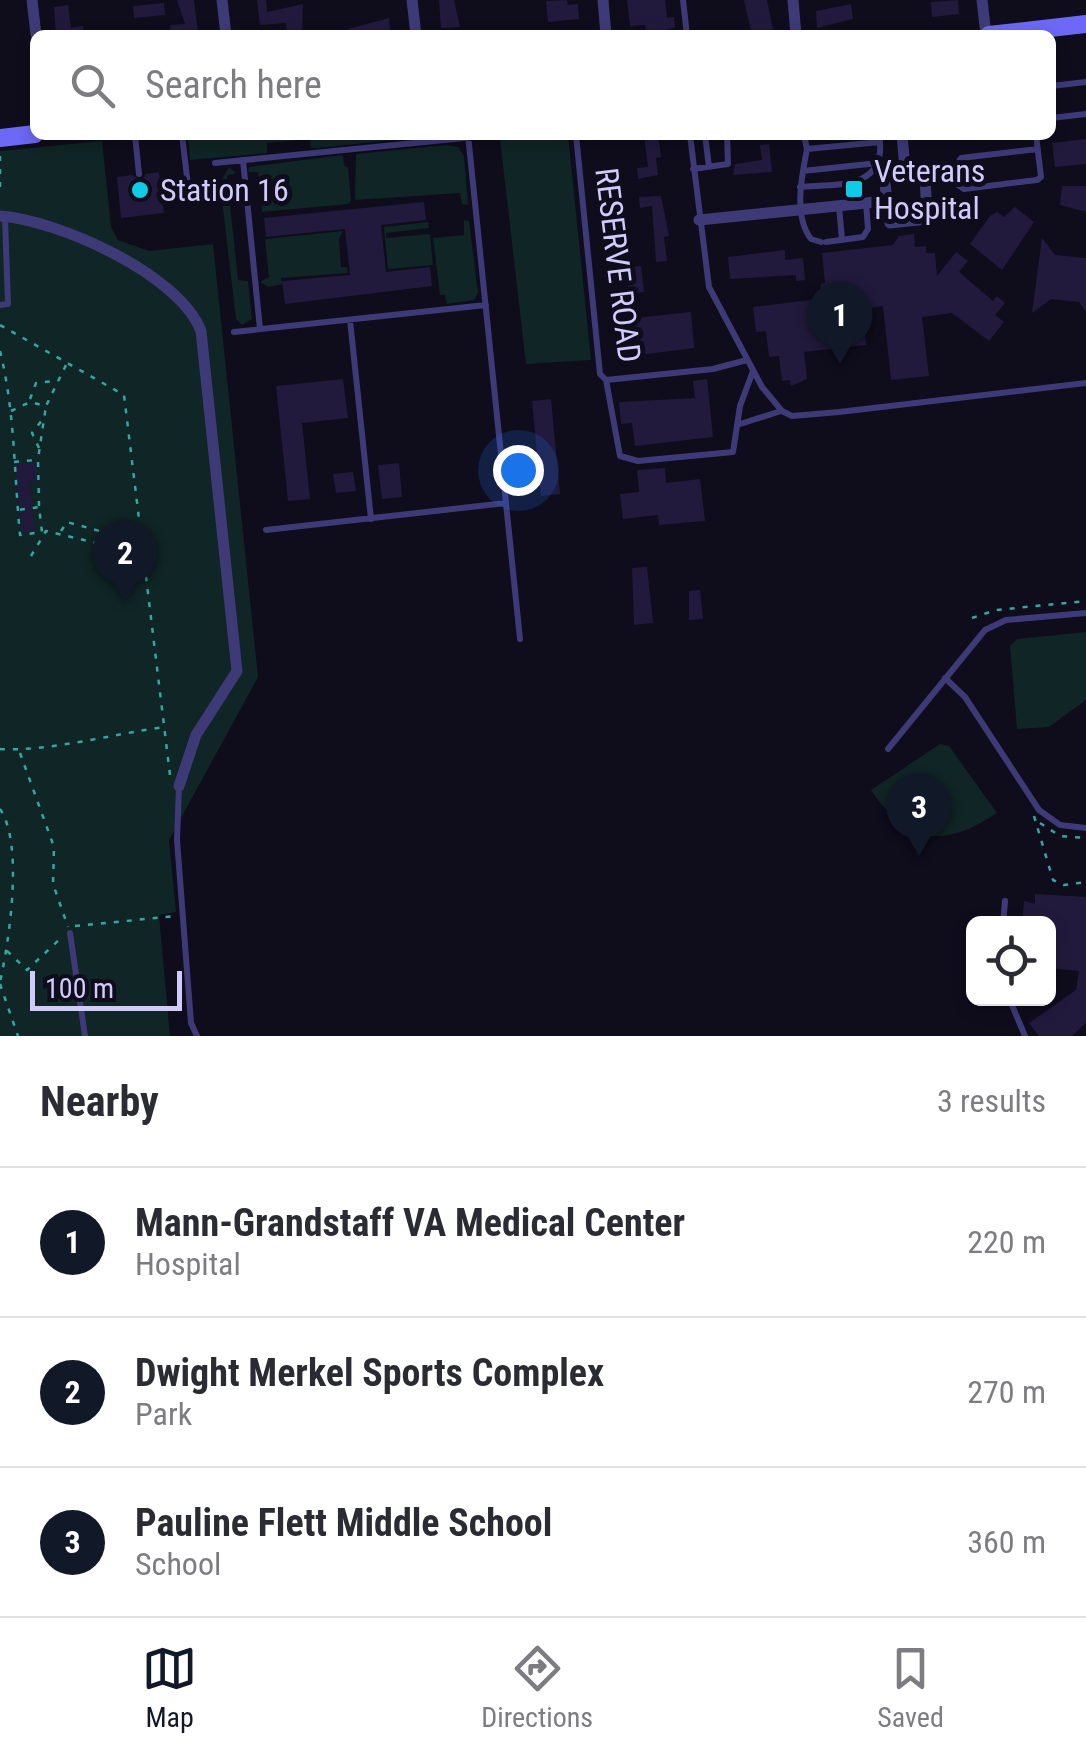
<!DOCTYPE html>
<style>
:root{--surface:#fff;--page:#f7f7f7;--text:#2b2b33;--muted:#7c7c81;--line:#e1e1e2;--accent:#111827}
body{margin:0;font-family:"Roboto Condensed",sans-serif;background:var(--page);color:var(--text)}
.controls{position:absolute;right:30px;bottom:30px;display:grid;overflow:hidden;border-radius:15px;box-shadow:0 5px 15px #0003}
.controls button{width:90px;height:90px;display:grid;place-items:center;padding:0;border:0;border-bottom:2px solid var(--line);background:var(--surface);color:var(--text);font:50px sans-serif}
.scale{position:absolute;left:30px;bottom:25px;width:152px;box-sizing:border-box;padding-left:10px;border:5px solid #d1cbfc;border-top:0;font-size:28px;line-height:35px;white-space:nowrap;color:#d1cbfc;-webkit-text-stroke:8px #0f0c1c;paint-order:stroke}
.you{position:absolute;left:518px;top:470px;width:35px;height:35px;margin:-25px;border:8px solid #fff;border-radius:50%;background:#1a73e8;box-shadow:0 0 0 15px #1a73e833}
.badge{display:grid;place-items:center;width:65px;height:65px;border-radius:50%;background:var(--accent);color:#fff;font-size:32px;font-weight:700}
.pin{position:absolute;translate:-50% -82px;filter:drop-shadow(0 2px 5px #0008)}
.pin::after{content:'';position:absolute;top:52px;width:35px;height:30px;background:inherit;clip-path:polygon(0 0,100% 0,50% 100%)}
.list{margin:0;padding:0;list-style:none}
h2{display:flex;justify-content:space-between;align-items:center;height:130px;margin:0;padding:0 40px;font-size:42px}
h2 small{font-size:32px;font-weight:400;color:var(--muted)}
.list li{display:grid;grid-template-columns:65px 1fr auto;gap:30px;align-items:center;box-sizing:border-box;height:150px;padding:0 40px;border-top:2px solid var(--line)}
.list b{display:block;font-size:38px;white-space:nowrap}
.list p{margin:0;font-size:32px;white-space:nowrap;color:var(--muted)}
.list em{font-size:32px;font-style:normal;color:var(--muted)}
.icon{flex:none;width:55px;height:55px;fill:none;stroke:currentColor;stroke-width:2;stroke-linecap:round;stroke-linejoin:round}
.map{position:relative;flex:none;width:1086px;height:1036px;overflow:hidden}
.search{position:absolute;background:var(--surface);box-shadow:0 5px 15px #0003;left:30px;right:30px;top:30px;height:110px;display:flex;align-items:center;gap:25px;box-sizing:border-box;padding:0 35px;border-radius:15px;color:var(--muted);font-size:38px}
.sheet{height:580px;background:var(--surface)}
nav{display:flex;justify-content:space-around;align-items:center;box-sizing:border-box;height:140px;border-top:2px solid var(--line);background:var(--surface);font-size:28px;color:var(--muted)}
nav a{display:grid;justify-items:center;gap:5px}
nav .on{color:var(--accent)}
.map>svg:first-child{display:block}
</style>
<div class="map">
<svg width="1086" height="1036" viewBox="0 0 1086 1036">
<rect width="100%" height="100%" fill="#0f0c1c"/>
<path fill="#102525" d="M 188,135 L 439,135 L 318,148 L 311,148 L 309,139 L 267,143 L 267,153 L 190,160 Z
M 537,135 L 568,135 L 591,360 L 526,364 L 500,139 Z
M 102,141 L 111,227 L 118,240 L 149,251 L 213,244 L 258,677 L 169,840 L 176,912 L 159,915 L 170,1036 L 0,1036 L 0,151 Z
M 447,145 L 458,147 L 464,156 L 468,205 L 462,204 L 460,193 L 355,200 L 356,154 Z
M 343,155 L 344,166 L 348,167 L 351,201 L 348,204 L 262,212 L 258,172 L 248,172 L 249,167 Z
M 229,167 L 236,173 L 227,176 L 238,280 L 248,281 L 252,319 L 242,325 L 236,319 L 220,183 Z
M 464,220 L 469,221 L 478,293 L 474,300 L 447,304 L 445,295 L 440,295 L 433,238 L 464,235 Z
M 428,222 L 429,228 L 386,233 L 386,238 L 430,234 L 433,265 L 388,269 L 384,227 Z
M 343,231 L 339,239 L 341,267 L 347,267 L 348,273 L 281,278 L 282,284 L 269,287 L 260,282 L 269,277 L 265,239 Z
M 1086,632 L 1086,700 L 1049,727 L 1017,729 L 1010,646 L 1017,639 Z
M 940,744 L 949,746 L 997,813 C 943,849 908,844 871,790 Z"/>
<path fill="#211a3c" d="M 177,0 L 194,0 L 198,32 L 171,35 L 170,25 L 185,24 Z
M 257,0 L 266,0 L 267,12 L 303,4 L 302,35 L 287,35 L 286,23 L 260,25 Z
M 439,0 L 454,0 L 460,27 L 441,28 Z
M 567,0 L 568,5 L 578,4 L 579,19 L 548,22 L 546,1 Z
M 627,0 L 665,0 L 667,18 L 674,17 L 675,28 L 668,29 L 669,35 L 647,35 L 645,25 L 630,26 Z
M 744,0 L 767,0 L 774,35 L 752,35 Z
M 958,0 L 959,14 L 932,17 L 931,2 Z
M 164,3 L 165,15 L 134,18 L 133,6 Z
M 851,4 L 853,19 L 817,28 L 816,11 Z
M 68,5 L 71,28 L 83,26 L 84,35 L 56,35 L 54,7 Z
M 389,18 L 390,30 L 378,31 L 378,35 L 349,35 L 348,29 Z
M 644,135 L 658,135 L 661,157 L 656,158 L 658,175 L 638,179 L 637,168 L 648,167 Z
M 1086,139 L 1086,164 L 1055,167 L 1052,143 Z
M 769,144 L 772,172 L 733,175 L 735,164 L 762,160 L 760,145 Z
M 159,172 L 164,213 L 121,218 L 117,177 L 132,175 L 141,181 L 146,174 Z
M 1062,186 L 1086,186 L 1086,212 L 1060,205 Z
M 661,196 L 669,236 L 664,237 L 667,261 L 656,262 L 652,206 L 640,208 L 639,197 Z
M 424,202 L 426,220 L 381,225 L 386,272 L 430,267 L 432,286 L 285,304 L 282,281 L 350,275 L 345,229 L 266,237 L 264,218 Z
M 1015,207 L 1034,222 L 1002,270 L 970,244 L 990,216 L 997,212 L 1004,217 Z
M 914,234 L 915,247 L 926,246 L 926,253 L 935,253 L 937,276 L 956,252 L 968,261 L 959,272 L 993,301 L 997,296 L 1005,303 L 995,315 L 1004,322 L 989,341 L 952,313 L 922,317 L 929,376 L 891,380 L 883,306 L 863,309 L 866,345 L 804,352 L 807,379 L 791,386 L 790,380 L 782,381 L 779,356 L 769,357 L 766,331 L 756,332 L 753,307 L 818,299 L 821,284 L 825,283 L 822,253 L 893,245 L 899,236 Z
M 1042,238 L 1055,255 L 1086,258 L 1086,312 L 1079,302 L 1051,299 L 1032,313 Z
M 785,250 L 785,260 L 803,258 L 805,280 L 796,281 L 796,275 L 730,279 L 728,257 Z
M 641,266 L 644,292 L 629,294 L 627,281 L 612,283 L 611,269 Z
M 691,312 L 694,348 L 616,358 L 616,346 L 624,345 L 622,325 L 636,324 L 635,318 Z
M 343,379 L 348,418 L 302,423 L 310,499 L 288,501 L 276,386 Z
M 707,379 L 713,437 L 635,446 L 632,423 L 621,424 L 619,402 L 695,398 L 693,381 Z
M 551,399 L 560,494 L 541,496 L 532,401 Z
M 36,462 L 38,481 L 29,481 L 35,531 L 22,533 L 15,464 Z
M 399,463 L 402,497 L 382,499 L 378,465 Z
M 665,468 L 666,483 L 700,479 L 705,521 L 659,525 L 658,515 L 623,519 L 620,494 L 639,492 L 637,470 Z
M 353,472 L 356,491 L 336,493 L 333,474 Z
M 647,567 L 653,623 L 634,625 L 632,568 Z
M 700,590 L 703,619 L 689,620 L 689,591 Z
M 1035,894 L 1086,897 L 1086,1023 L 1072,1036 L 1039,1036 L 1029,1023 L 1076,990 L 1079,971 L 1048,968 L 1048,924 L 1022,924 L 1024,901 L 1035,904 Z"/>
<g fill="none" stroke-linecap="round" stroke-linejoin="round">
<path stroke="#34a7a1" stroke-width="2.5" stroke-dasharray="5 8" stroke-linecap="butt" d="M 0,187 L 0,153
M 0,325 L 124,395 L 170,775
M 0,351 C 15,411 14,474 20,535 L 42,532 L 39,507 L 18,510
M 30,399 L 36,383 L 54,381
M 11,411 L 30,402 L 46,406 L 67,363
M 39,448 L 32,433 L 43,419
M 14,462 L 36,460
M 39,506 L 38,459 L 46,406
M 61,531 L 67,522 L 103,532 L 102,544
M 31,556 L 46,531 L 105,545 L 156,538
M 972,618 L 996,610 L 1086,601
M 0,749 C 46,752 114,734 164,727
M 20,753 L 54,847 L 53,884 L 68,927
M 0,809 C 24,844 9,942 0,982
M 1034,816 L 1053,880 L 1064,885 L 1086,882
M 1040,823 L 1060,836 L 1086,838
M 75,926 L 176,916
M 7,951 L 27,970 L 61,938
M 0,984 L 18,1036"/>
<path stroke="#3e3a78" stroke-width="6" d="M 683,0 L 687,35
M 1051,86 L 1086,82
M 1051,118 L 1086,114
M 135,135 L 139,174
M 182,135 L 189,194
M 468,135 L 520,639
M 576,135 L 600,374 L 606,380 L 620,456 L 638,461 L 733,452 L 740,406 L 753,371
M 690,135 L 709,287 L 762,387 L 782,411 L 792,416 L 839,412 L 1086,383
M 705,135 L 709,167
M 804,135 L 807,149 L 880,142 L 879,135
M 807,149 C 802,175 793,216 811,239 L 821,242
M 243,160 L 260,329
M 215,163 L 494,135
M 956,166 L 961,158 L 1038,149
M 693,169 L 728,164 L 727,135
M 923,170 L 956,166 L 958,185 L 964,189 L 1037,180 L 1041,177 L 1036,135
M 803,171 L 878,163
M 800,187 C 835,184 884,190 880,142
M 839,206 L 842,240
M 826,242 L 863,237 L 868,229 L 866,203
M 0,305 L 8,304 L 5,218
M 350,320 L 371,519
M 234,332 L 486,305
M 606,380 L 713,369 L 747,360
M 737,425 L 781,411
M 266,530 L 506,503
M 945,678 L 965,697 L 1039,810 L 1060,825 L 1086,828
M 888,749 L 985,630 L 1006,620 L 1086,613
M 179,787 L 177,840 L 191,1023 L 197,1036
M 1003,924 L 1005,901
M 70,933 L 85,1036
M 1009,998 L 1025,1036"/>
<path stroke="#3e3a78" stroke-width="11" d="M 32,0 L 36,35
M 222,0 L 226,35
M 412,0 L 416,35
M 603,0 L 606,35
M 793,0 L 796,35
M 982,0 L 986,35
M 902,135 L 905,168
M 917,167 L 925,175 L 927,219 L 890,223 L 884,176 L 892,169 Z
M 0,216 C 58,220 179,274 201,331 L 237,671 L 196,735 L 179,786
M 699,220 L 886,201"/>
<path stroke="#6d68f6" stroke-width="18" d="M 989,35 L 1086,24
M 0,138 L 35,134"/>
</g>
<g fill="#0ecce5" stroke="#0f0c1c" stroke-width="4">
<rect x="844" y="179" width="20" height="20" rx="5"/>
<circle cx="140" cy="190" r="10"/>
</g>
<g text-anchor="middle" stroke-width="10" stroke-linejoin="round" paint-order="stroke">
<g font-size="32" fill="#d1cbfc" stroke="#0f0c1c" text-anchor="start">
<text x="874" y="182">Veterans<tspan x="874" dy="37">Hospital</tspan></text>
<text x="160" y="201">Station 16</text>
</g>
<g font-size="32" fill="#d1cbfc" stroke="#0f0c1c">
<text transform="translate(618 265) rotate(83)" y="11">RESERVE ROAD</text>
</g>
</g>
</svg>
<div class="controls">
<button><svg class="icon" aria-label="locate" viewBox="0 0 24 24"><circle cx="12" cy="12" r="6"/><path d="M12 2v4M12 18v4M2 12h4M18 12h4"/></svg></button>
</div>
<div class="scale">100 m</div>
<div class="you"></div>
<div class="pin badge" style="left:840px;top:364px">1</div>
<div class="pin badge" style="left:125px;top:602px">2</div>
<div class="pin badge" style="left:919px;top:856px">3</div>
<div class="search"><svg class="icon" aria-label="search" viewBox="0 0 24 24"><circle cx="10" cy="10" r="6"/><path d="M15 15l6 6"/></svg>Search here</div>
</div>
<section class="sheet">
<h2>Nearby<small>3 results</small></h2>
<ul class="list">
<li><span class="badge">1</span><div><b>Mann-Grandstaff VA Medical Center</b><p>Hospital</p></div><em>220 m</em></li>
<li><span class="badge">2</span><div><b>Dwight Merkel Sports Complex</b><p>Park</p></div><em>270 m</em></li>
<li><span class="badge">3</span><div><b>Pauline Flett Middle School</b><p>School</p></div><em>360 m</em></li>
</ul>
</section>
<nav>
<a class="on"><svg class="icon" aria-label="map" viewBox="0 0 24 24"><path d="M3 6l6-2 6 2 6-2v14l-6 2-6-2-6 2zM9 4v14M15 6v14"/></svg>Map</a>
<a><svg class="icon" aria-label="directions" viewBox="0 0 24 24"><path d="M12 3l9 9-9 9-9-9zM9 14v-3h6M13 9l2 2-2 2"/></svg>Directions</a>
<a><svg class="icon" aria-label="saved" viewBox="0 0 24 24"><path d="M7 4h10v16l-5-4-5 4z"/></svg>Saved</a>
</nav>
